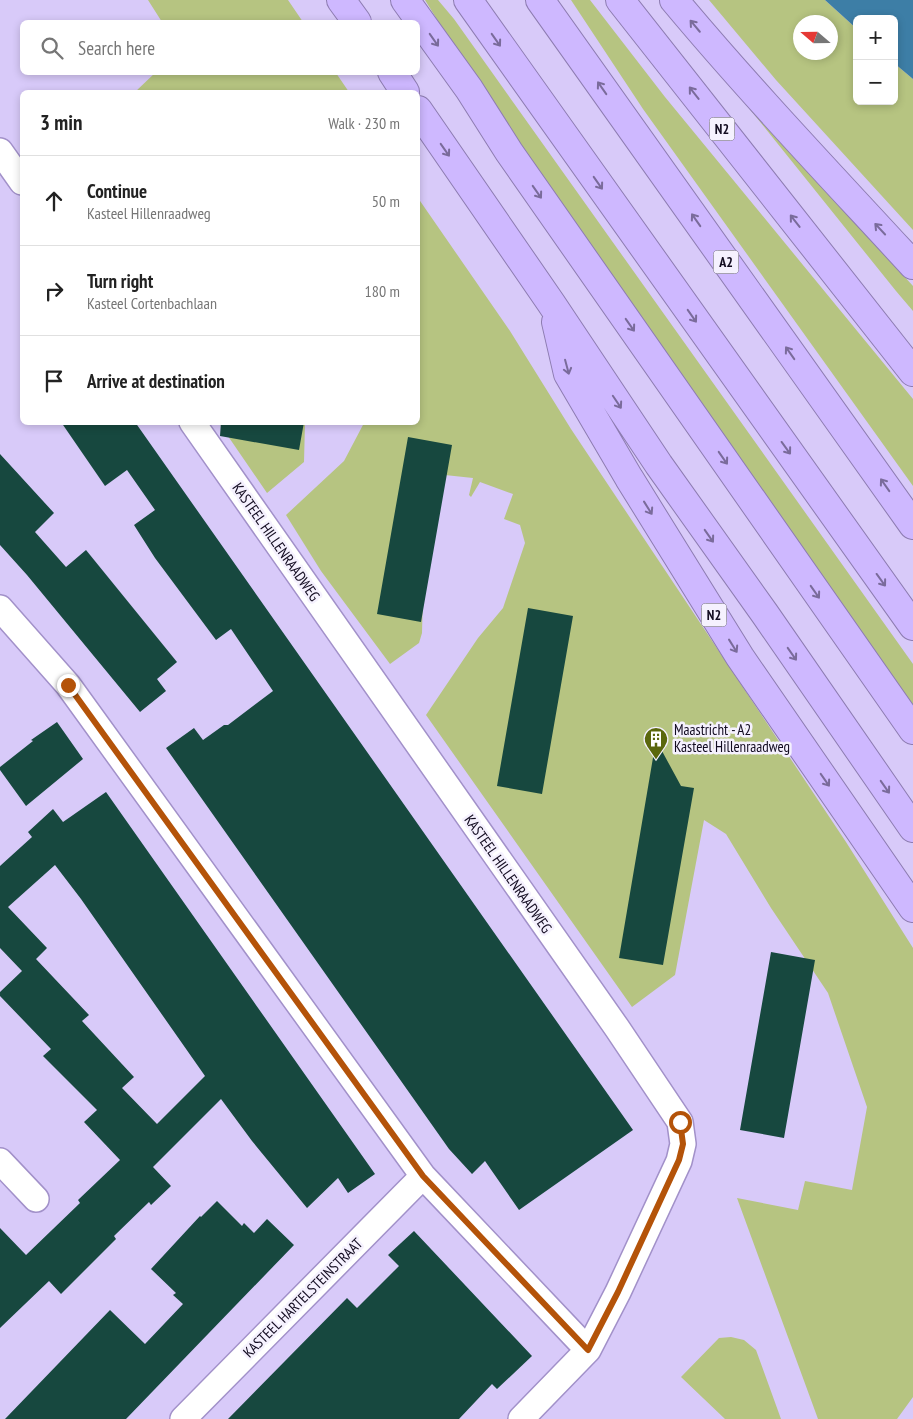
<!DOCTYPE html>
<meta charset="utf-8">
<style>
:root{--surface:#fff;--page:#f2f2f2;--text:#222;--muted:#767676;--line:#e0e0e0}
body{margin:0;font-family:"PT Sans Narrow",sans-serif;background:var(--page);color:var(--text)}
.controls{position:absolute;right:15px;top:15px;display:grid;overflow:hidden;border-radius:8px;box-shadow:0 2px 8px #0003}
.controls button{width:45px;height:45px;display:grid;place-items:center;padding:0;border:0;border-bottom:1px solid var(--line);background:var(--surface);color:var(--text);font:25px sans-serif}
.compass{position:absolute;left:793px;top:15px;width:45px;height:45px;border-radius:50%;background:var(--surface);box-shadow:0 2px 8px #0003;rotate:290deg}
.stop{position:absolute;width:15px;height:15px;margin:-11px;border:4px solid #b45309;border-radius:50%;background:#fff}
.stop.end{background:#b45309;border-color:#fff;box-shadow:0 1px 5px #0008}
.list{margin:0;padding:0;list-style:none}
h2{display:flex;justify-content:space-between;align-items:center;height:65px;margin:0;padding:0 20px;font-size:21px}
h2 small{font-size:16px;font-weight:400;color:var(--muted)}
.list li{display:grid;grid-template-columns:32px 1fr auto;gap:15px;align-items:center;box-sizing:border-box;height:90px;padding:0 20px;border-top:1px solid var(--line)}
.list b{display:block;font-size:19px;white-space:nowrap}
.list p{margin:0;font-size:16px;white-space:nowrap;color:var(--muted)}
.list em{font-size:16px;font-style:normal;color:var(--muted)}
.icon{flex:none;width:28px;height:28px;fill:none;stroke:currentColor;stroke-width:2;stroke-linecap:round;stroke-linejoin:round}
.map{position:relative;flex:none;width:913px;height:1419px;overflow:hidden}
.search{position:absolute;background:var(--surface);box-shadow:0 2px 8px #0003;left:20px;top:20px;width:400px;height:55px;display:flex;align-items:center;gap:12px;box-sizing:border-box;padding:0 18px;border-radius:8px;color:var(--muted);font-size:19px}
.panel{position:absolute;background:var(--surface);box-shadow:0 2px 8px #0003;left:20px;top:90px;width:400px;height:335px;border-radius:8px}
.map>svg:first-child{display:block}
</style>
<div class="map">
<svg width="913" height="1419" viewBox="0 0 913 1419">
<rect width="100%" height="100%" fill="#d8caf9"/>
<path fill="#b6c481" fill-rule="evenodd" d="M 148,0 L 288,0 L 303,22 L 162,22 Z
M 425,0 L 438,0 L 454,19 L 913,664 L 913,705 L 483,94 Z
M 571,0 L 590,0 L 665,97 L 913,399 L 913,486 L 643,109 Z
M 709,0 L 825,0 L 857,29 L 857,101 L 894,101 L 894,63 L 913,79 L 913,230 L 776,80 ZM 800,22 L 830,22 L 830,52 L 800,52 Z
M 156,72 L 336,73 L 349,92 L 135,92 Z
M 736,92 L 913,286 L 913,311 L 896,291 Z
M 418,198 L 510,331 L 571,429 L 846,842 L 913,948 L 913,1397 L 897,1419 L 818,1419 L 737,1198 L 798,1210 L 805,1181 L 852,1190 L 867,1107 L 828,993 L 771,908 L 726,834 L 704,820 L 675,975 L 632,1007 L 426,715 L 478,638 L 503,608 L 525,543 L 520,525 L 504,519 L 513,494 L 480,482 L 471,497 L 469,495 L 473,478 L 426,473 L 422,633 L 419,643 L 390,664 L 321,571 L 286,515 L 344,461 L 364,423 L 418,422 Z
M 219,423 L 305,423 L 304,462 L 267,493 Z
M 731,1337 L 744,1340 L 756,1350 L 781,1419 L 725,1419 L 681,1377 L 719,1338 Z"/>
<path fill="#3d7ea6" d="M 825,0 L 913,0 L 913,79 L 894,63 L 894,19 L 857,19 L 857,29 Z"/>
<path fill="#17483f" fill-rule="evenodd" d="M 61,422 L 135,422 L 633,1130 L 519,1210 L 485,1161 L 472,1174 L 449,1149 L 166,748 L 194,728 L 203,740 L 224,725 L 228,725 L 273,691 L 231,629 L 216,640 L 155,558 L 134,525 L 155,510 L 127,470 L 105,486 Z
M 221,422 L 304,422 L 299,450 L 220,436 Z
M 408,437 L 452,445 L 421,622 L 377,614 Z
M 0,454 L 54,513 L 35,532 L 66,567 L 86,550 L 177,662 L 157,679 L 166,691 L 140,712 L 27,575 L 0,545 Z
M 528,608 L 573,616 L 542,794 L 497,786 Z
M 57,722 L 83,759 L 26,806 L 0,770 L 0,767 L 33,741 L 31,740 Z
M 656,740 L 681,786 L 694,788 L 663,965 L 619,958 Z
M 106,792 L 375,1174 L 348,1193 L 338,1178 L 307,1208 L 252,1141 L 221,1099 L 153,1167 L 171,1186 L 151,1205 L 149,1202 L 114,1236 L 116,1239 L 61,1294 L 49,1281 L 0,1328 L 0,1228 L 26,1255 L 80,1203 L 78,1200 L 120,1160 L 84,1122 L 97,1110 L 43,1056 L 51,1049 L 0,996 L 0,992 L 22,971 L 0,948 L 0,866 L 32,837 L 28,832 L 53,809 L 63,822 ZM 55,865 L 81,899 L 205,1076 L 157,1124 L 122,1088 L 134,1077 L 82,1021 L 89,1015 L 36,959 L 47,948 L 8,907 Z
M 771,952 L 815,960 L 784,1138 L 740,1130 Z
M 217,1201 L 242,1226 L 244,1223 L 254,1233 L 267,1219 L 294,1245 L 126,1419 L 5,1419 L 110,1310 L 145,1344 L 183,1304 L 173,1295 L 176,1293 L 151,1269 L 200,1216 L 201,1217 Z
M 414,1231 L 532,1356 L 497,1389 L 492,1384 L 459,1419 L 228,1419 L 347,1298 L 357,1308 L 399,1266 L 388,1255 Z"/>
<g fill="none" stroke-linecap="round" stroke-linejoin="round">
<g stroke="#a291c9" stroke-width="28">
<path id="street" d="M 0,151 L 22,182
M 192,422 L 617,1028 L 680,1122 L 683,1144 L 679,1161 L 618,1292 L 588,1350 L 521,1419
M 0,608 L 68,685 L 423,1176 L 588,1350
M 0,1161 L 36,1199
M 183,1419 L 423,1176"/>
</g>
<g stroke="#8d7cb1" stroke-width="30">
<path id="highway" d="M 341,0 L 357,22
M 405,0 L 469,89 L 509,152 L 913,730
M 468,0 L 913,626
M 540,0 L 913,525
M 620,0 L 913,372
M 674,0 C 750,91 832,177 913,265
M 392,72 L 405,92
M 418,110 L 551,303 L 659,465 L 765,614 L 913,828
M 556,322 L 568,374 L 629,478 L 740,657 L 913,908"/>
</g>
<use href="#street" stroke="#fff" stroke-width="25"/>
<use href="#highway" stroke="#ceb8ff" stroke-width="28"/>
</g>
<defs><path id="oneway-shaft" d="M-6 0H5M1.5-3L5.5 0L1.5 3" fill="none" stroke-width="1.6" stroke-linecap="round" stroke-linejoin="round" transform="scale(1.25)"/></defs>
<g stroke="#7a6b9b">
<use href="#oneway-shaft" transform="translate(695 26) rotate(-130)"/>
<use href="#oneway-shaft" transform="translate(434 40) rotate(55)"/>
<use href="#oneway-shaft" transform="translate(496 40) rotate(55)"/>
<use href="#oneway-shaft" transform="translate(602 88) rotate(-125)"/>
<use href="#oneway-shaft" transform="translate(694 93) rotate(-128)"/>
<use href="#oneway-shaft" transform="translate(445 150) rotate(55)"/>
<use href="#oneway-shaft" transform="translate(598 183) rotate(55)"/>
<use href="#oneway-shaft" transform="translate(537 192) rotate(55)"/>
<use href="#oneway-shaft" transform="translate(696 220) rotate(-125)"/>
<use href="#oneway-shaft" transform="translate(795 221) rotate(-128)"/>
<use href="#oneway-shaft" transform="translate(880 229) rotate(-133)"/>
<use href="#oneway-shaft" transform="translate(692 316) rotate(55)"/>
<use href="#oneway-shaft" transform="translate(630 325) rotate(55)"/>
<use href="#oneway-shaft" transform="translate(790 353) rotate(-125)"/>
<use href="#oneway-shaft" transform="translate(567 367) rotate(75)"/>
<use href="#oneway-shaft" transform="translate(617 402) rotate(56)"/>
<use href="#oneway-shaft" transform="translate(786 448) rotate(54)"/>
<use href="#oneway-shaft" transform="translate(723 458) rotate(55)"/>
<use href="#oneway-shaft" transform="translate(885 485) rotate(-125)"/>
<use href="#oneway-shaft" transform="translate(648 508) rotate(58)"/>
<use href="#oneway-shaft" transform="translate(709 536) rotate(55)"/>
<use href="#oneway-shaft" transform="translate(881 580) rotate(54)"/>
<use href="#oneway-shaft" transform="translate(815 592) rotate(55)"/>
<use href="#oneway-shaft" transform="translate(733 646) rotate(58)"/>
<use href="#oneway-shaft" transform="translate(792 654) rotate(55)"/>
<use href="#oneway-shaft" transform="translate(825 780) rotate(55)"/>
<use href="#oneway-shaft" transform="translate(885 787) rotate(55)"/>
</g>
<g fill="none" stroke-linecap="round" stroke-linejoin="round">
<path stroke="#b45309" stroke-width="6" d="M 68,685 L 423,1176 L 588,1350 L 618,1292 L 679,1160 L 683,1144 L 680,1122"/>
</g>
<defs>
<g id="building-pin" transform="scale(1.25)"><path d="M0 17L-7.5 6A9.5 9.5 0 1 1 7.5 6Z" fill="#5a670d" stroke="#f5f1fe"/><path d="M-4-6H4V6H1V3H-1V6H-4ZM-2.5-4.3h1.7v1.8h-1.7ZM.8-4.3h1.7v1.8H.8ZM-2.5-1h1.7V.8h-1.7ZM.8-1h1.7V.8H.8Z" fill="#fff"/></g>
</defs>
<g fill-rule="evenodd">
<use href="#building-pin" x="656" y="739"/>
</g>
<g text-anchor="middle" stroke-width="5" stroke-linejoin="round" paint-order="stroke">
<g fill="#f5f1fe" stroke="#575163" stroke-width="1">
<rect x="709.5" y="117.5" width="25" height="23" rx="4"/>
<rect x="713.5" y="250.5" width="25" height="23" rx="4"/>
<rect x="701.5" y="603.5" width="25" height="23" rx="4"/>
</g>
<g font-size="14" font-weight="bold" fill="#130c21">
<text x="722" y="134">N2</text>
<text x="726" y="267">A2</text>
<text x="714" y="620">N2</text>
</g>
<g font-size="15" fill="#130c21" stroke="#f5f1fe">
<text transform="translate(276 542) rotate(55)" y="5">KASTEEL HILLENRAADWEG</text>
<text transform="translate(508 874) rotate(55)" y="5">KASTEEL HILLENRAADWEG</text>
<text transform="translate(303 1298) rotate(-45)" y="5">KASTEEL HARTELSTEINSTRAAT</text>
</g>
<g font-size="15" fill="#130c21" stroke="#f5f1fe" text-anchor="start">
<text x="674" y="735">Maastricht - A2<tspan x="674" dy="17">Kasteel Hillenraadweg</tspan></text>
</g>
</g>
</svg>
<div class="controls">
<button>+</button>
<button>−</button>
</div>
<svg class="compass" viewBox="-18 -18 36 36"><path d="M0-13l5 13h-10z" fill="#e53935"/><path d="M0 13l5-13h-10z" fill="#767676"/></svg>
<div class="stop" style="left:680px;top:1122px"></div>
<div class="stop end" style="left:68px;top:685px"></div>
<div class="search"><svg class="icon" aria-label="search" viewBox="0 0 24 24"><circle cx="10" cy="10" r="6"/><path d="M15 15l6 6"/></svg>Search here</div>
<section class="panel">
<h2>3 min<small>Walk · 230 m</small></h2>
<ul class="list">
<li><svg class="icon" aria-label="ahead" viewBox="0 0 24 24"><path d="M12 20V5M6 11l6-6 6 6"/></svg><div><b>Continue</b><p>Kasteel Hillenraadweg</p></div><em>50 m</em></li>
<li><svg class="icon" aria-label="right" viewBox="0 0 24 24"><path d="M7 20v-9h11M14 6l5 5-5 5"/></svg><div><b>Turn right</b><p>Kasteel Cortenbachlaan</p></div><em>180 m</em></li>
<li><svg class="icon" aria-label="arrive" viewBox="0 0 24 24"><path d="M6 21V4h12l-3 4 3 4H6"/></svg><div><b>Arrive at destination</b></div></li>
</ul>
</section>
</div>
